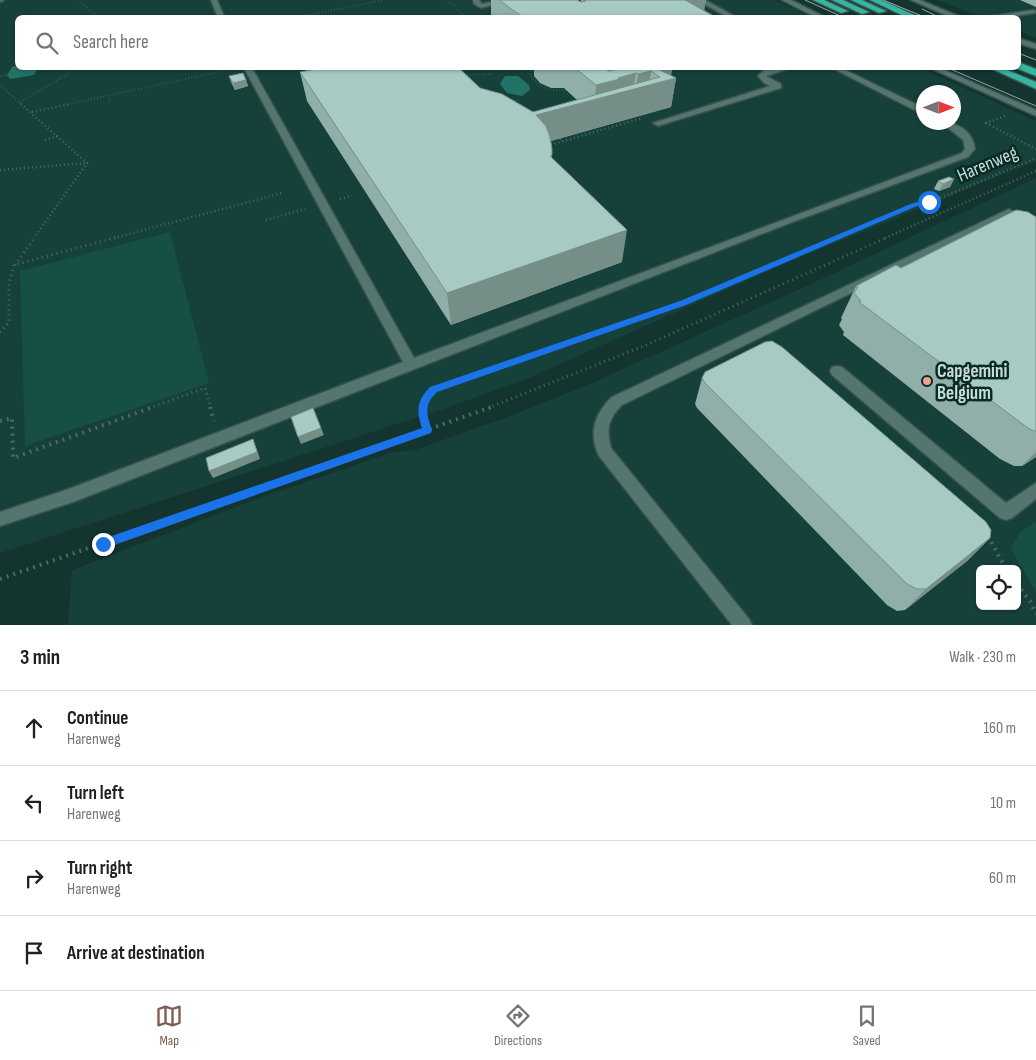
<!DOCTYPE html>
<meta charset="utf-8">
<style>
:root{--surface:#fff;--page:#f6f6f6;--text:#202124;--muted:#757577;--line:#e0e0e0;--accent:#805954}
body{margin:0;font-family:"Sofia Sans Condensed",sans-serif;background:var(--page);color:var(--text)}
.controls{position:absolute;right:15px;bottom:15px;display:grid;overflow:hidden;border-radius:8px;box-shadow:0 1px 4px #0004}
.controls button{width:45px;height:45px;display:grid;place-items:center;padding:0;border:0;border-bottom:1px solid var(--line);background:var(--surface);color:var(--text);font:25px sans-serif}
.compass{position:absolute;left:916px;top:85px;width:45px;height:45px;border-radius:50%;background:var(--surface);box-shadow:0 1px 4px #0004;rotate:90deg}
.stop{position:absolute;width:15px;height:15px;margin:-11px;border:4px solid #1a73e8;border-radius:50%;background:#fff}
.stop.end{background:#1a73e8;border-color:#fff;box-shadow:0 1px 5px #0008}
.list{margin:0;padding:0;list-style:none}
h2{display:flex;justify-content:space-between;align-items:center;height:65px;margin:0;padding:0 20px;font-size:21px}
h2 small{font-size:16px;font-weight:400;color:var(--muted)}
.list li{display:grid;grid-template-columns:32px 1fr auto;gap:15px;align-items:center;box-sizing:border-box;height:75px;padding:0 20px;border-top:1px solid var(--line)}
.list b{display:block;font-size:19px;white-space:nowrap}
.list p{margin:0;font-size:16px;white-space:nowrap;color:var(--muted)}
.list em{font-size:16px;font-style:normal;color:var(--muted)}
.icon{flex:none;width:28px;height:28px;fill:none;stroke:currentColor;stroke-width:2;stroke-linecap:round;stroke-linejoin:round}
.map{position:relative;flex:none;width:1036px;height:625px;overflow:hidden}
.search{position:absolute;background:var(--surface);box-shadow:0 1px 4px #0004;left:15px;right:15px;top:15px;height:55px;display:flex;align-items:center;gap:12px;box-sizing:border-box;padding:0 18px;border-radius:8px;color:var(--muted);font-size:19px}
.sheet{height:365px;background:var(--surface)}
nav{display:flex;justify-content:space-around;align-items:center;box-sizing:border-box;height:70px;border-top:1px solid var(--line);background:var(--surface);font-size:14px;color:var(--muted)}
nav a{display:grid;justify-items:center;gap:2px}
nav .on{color:var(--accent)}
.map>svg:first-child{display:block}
</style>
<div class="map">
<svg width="1036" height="625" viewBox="0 0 1036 625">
<rect width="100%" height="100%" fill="#14352f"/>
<path fill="#16413a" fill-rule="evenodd" d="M 0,0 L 774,0 L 812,17 L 18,18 L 18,68 L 920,68 L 1036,121 L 1036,161 L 791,261 L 526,379 L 449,407 L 0,553 ZM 924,92 L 954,92 L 954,122 L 924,122 Z
M 936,0 L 1036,0 L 1036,38 L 1019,31 L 1018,18 L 982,17 Z
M 1036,178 L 1036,625 L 68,625 L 72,570 L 254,500 L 390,453 L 415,450 L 505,418 L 590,384 L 809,285 ZM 980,569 L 1017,569 L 1017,606 L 980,606 Z"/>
<path fill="#154f46" d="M 170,232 L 209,383 L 25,446 L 20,271 Z
M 1036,522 L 1036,592 L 1011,549 L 1020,532 Z"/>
<path fill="#227366" d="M 13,66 L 17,66 L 18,68 L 38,68 L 34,75 L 10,79 L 7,75 Z
M 505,76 L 518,76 L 529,85 L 530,90 L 522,96 L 507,93 L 500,84 Z"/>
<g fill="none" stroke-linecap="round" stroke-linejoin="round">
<g stroke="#38514d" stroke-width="3">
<path id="lane" d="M 0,0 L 4,0 L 1,2 Z
M 211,0 L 217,0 L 225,18 L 218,18 Z
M 473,0 L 479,0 L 482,4 L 499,0 L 511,0 L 481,8 L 474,4 Z
M 697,0 L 705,0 L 738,18 L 729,18 Z
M 1033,10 L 1036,11 L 1035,13 L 1004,18 L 978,18 Z
M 244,68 L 252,68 L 414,358 L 962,153 L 965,149 L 963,140 L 941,122 C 957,122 973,131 975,149 L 968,157 L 790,223 L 73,502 L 0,526 L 0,512 L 66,490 L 403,362 Z
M 772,68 L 791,68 L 766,76 L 781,84 L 781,88 L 661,125 L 658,126 L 653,123 L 770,86 L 764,83 L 758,76 L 764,70 Z
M 832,68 L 841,68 L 924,108 L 924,115 Z
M 1009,209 L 1014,212 L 1013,214 L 622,405 C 608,419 606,429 611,448 L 749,619 L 752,625 L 732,625 L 599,456 C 588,433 595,413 612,397 Z
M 837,366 L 842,367 L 1006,503 L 1036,483 L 1036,499 L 1012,518 L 1006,520 L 1000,518 L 832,375 L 830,371 L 832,367 Z"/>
</g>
<g stroke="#38514d" stroke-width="3">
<path id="secondary" d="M 782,0 L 791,0 L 827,18 L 817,18 Z
M 911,0 L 920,0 L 963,18 L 952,18 Z
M 1018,38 L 1036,44 L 1036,49 L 1018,43 Z
M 930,68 L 940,68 L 1036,110 L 1036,116 Z"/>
</g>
<g stroke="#38514d" stroke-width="3">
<path id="highway" d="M 813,0 L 824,0 L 848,11 L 841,13 Z
M 832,0 L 843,0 L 869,12 L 862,14 Z
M 851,0 L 862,0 L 886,11 L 879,13 Z
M 870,0 L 881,0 L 921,18 L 908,18 Z
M 1018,62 L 1036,69 L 1036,76 L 1016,68 L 1018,68 Z
M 990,68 L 1002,68 L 1036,82 L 1036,89 Z"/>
</g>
<path stroke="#4d6964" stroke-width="2" stroke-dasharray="0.5 2.5" stroke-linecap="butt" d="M 78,0 L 99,18
M 447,0 L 467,18
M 293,18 L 384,0
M 532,68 L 530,75 C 539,88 551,92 566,90
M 461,74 L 468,68
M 464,75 L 493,74
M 0,76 L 7,75
M 0,85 L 22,105
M 509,101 L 520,100
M 20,102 L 78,68
M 109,102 L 110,96
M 65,105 L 232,69"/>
<path stroke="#4d6964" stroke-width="2.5" stroke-dasharray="1 3" stroke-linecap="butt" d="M 21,104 L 87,163 L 34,238
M 32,112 L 70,104
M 1005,116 L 986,123 L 1036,149
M 557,136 L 563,141
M 45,140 L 58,136
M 547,146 L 642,118
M 0,170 L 86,163
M 340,199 L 352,196
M 266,220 L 305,209
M 114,238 L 282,193
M 836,238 L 915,205 L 943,197 L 1036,158
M 885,238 L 1036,171"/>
<path stroke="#4d6964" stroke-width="3" stroke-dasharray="1 4" stroke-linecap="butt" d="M 15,265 L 35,237
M 0,332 L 9,322 L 9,283 L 14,265 L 118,237
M 149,408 L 205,388 L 211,408
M 423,408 L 426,399 L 434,390 L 683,303 L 839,237
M 488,408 L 646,345 L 888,237"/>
<path stroke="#4d6964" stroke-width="4" stroke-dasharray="2 5" stroke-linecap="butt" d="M 210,407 L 214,421
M 423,407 L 424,418 L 428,430
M 0,421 L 12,418 L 13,458 L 153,407
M 988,536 L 1006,569
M 0,579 L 492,407
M 1017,584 L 1030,601 L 1036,614"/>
<use href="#lane" fill="#55766f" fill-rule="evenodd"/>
<use href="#secondary" fill="#55766f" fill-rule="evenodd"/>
<use href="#highway" fill="#36b6a1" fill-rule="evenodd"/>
<path stroke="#90a7a2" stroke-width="1" d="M 805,0 L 845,18
M 883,0 L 927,18
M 922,9 L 941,18
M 1018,53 L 1036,60
M 948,68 L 1036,106"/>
</g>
<path fill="#90afa8" d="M 491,0 L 577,0 L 581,2 L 581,0 L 706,0 L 704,10 L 717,18 L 491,18 Z
M 1020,0 L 1036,0 L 1036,7 Z
M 534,68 L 672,68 L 671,76 L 676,78 L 671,107 L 551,141 L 552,158 L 622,262 L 451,325 L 307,101 L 300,72 L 480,88 L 533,112 L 577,100 L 564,88 L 551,88 L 540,83 L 534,76 Z
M 229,76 L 246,80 L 248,86 L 235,90 L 231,82 Z
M 954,179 L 950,187 L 939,191 L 934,189 L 938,181 Z
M 1036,217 L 1036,457 L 1022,466 L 1014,466 L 1000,459 L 843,335 L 844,332 L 839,325 L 842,319 L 841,318 L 856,286 Z
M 702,378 L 990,538 L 967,561 L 905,610 L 897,611 L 887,605 L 697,408 L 695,404 Z"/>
<path fill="#758e88" d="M 678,0 L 706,0 L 703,16 Z
M 664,68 L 672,68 L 670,80 L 676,78 L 671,107 L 536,145 L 536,115 L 595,100 L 596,85 L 636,73 L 633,89 L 636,89 L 638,74 L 651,71 L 649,85 L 660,77 L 658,69 Z
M 246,80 L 248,86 L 235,90 L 233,83 Z
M 954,179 L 950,187 L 939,191 L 943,184 Z
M 627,230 L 622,262 L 451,325 L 447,293 Z
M 321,428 L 324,435 L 301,444 L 298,437 Z
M 253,439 L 256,447 L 260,459 L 213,478 L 209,471 Z
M 1036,452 L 1036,457 L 1022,466 Z
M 990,538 L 967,561 L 905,610 L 926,589 Z"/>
<path fill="#a7cbc3" stroke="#758e88" d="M 499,0 L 577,0 L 581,2 L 586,1 L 583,0 L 685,0 L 717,18 L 524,18 Z
M 321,68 L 459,68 L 480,88 L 502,94 L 533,112 L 660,77 L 651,71 L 638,74 L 636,73 L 618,78 L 620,79 L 596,85 L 575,68 L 604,68 L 609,71 L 622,68 L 664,68 L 658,69 L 676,78 L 536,115 L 546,126 L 550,137 L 552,149 L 552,155 L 550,156 L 627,230 L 447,293 L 300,72 Z
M 243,73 L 246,80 L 233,83 L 229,76 Z
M 949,177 L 954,179 L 943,184 L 938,181 Z
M 1016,210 L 1028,212 L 1036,217 L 1036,432 L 1028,428 L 859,302 L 861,301 L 854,293 L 858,287 L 856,286 L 896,265 L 901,268 Z
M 772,341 L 782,347 L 986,522 L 991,530 L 990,538 L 926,589 L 917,589 L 907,584 L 705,383 L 702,378 L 705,372 L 765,342 Z
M 313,408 L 321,428 L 298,437 L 291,417 Z
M 253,439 L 257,452 L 209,471 L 206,458 Z"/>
<path fill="#1a73e8" d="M 929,200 L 933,202 L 932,203 L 917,206 L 686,305 L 437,392 C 424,404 426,414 432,430 L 431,433 L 103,549 L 100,548 L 98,544 L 100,540 L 103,539 L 422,428 C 416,411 417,400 430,387 L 680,301 L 913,203 Z"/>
<circle fill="#f59d8f" stroke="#092b25" stroke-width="2" cx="927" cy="381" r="5"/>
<g text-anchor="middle" stroke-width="5" stroke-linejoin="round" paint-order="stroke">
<g font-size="19" fill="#c9dbd7" stroke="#092b25">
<text transform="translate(987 163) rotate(-23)" y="7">Harenweg</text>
</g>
<g font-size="19" font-weight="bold" fill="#c9dbd7" stroke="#092b25" text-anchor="start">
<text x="937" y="377">Capgemini<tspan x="937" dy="22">Belgium</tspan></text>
</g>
</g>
</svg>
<div class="controls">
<button><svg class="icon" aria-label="locate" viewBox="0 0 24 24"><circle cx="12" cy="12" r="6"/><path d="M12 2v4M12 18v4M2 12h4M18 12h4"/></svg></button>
</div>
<svg class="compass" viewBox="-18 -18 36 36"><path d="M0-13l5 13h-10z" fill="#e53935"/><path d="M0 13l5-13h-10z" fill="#757577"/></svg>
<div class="stop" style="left:929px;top:202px"></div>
<div class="stop end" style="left:103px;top:544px"></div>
<div class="search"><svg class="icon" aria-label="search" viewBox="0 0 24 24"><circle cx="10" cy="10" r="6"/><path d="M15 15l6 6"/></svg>Search here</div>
</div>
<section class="sheet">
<h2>3 min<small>Walk · 230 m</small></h2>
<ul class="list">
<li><svg class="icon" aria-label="ahead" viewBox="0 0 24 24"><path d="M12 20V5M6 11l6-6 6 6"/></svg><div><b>Continue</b><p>Harenweg</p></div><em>160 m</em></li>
<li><svg class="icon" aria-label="left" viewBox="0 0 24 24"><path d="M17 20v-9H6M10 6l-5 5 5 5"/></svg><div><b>Turn left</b><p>Harenweg</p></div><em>10 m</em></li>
<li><svg class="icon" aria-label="right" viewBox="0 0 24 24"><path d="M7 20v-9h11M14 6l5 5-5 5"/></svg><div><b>Turn right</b><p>Harenweg</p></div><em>60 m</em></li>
<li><svg class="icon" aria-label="arrive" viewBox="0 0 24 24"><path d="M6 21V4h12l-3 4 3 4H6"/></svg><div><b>Arrive at destination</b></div></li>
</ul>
</section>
<nav>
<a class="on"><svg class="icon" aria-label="map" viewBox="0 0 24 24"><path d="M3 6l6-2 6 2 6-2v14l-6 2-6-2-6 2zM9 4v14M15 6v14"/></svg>Map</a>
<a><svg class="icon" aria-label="directions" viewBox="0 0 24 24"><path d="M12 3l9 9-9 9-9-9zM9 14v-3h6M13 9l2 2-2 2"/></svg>Directions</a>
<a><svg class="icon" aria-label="saved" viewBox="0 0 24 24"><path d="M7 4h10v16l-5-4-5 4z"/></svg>Saved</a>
</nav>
